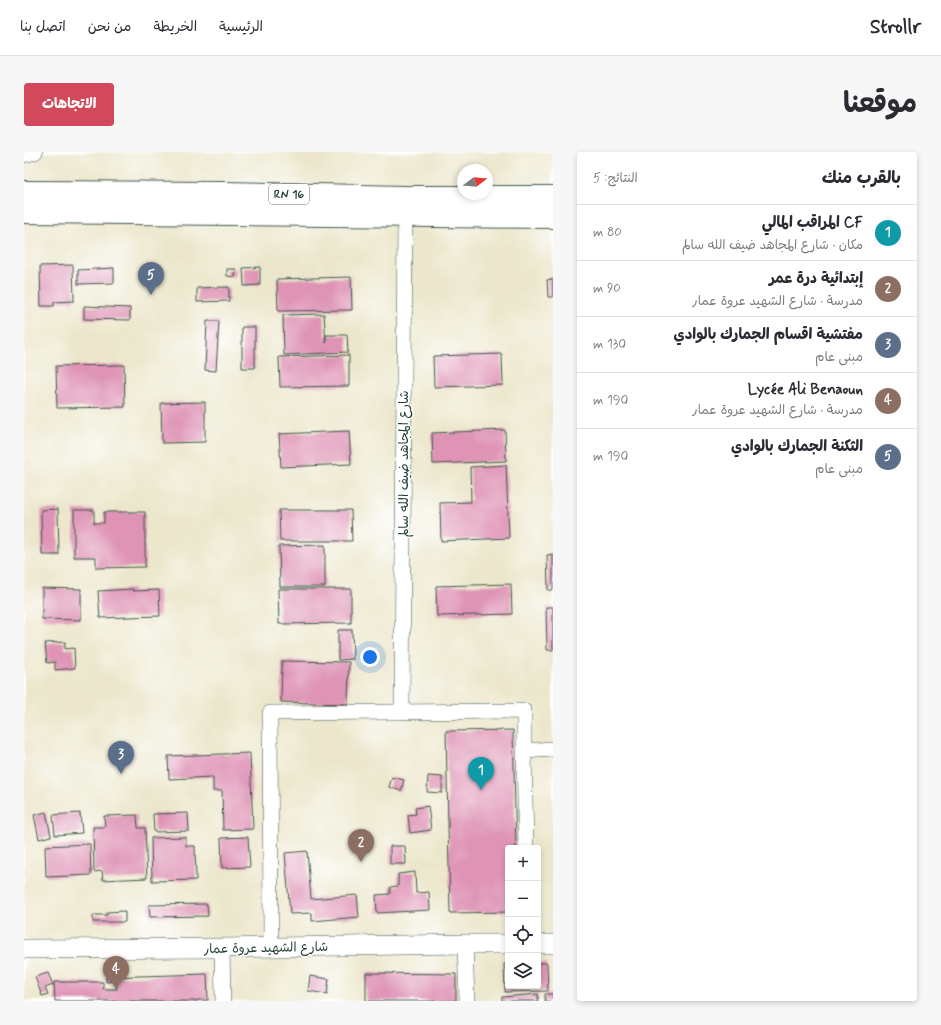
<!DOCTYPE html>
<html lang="ar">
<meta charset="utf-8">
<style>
:root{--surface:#fff;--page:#f7f7f7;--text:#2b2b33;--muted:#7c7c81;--line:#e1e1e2;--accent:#d1495b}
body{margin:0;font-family:Mynerve,"Playpen Sans Arabic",sans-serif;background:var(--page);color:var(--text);direction:rtl}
.controls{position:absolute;right:12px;bottom:12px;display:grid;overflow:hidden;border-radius:4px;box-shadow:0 2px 6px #0003}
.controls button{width:36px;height:36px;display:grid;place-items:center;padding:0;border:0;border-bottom:1px solid var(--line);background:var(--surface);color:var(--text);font:20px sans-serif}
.compass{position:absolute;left:433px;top:12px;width:36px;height:36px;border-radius:50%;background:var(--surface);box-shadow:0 2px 6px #0003;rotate:74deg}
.you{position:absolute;left:346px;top:505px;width:14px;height:14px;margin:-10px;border:3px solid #fff;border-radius:50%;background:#1a73e8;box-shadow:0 0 0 6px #1a73e833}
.badge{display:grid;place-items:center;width:26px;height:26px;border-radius:50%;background:var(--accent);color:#fff;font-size:13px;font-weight:700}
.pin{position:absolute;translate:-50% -33px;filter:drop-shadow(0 1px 2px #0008)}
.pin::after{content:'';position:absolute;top:21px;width:14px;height:12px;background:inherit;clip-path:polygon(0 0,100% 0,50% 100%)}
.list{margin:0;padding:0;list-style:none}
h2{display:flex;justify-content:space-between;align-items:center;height:52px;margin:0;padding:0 16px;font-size:17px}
h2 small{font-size:13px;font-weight:400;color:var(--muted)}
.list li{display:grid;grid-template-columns:26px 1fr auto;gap:12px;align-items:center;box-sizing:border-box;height:56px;padding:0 16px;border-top:1px solid var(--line)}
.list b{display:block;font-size:15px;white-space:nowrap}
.list p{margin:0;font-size:13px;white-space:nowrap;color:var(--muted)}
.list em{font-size:13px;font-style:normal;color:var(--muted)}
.icon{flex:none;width:22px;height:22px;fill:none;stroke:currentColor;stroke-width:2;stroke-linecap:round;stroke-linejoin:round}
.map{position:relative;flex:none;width:529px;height:849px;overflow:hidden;direction:ltr;border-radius:4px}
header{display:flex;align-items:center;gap:24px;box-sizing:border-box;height:56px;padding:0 20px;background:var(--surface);border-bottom:1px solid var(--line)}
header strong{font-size:19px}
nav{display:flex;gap:22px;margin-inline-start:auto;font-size:14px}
.intro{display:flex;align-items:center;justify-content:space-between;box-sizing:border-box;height:96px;padding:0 24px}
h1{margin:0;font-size:28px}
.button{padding:10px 18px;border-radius:4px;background:var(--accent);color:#fff;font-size:14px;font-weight:700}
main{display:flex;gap:24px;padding:0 24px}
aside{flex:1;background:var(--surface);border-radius:4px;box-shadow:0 2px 6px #0003}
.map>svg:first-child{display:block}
</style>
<header>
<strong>Strollr</strong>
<nav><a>الرئيسية</a><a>الخريطة</a><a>من نحن</a><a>اتصل بنا</a></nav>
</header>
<div class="intro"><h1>موقعنا</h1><a class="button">الاتجاهات</a></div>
<main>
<aside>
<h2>بالقرب منك<small>النتائج: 5</small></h2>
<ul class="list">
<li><span class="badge" style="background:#0f9aa8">1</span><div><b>CF المراقب المالي</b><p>مكان · شارع المجاهد ضيف الله سالم</p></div><em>80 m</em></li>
<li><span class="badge" style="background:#8d6e63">2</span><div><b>إبتدائية درة عمر</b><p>مدرسة · شارع الشهيد عروة عمار</p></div><em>90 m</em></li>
<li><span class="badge" style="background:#5c6f8a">3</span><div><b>مفتشية اقسام الجمارك بالوادي</b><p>مبنى عام</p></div><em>130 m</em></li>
<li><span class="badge" style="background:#8d6e63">4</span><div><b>Lycée Ali Benaoun</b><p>مدرسة · شارع الشهيد عروة عمار</p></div><em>190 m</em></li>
<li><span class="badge" style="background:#5c6f8a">5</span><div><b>الثكنة الجمارك بالوادي</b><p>مبنى عام</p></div><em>190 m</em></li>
</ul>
</aside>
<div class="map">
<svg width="529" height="849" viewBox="0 0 529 849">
<rect width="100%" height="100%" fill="#fff"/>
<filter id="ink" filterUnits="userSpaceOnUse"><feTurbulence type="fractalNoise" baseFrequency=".025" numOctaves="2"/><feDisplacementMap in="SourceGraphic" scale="8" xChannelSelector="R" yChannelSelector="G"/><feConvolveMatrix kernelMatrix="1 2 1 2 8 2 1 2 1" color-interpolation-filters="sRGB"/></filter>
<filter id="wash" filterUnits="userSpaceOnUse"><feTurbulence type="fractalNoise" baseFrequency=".012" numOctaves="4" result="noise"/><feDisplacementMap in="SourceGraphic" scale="16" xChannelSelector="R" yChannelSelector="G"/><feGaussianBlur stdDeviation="0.9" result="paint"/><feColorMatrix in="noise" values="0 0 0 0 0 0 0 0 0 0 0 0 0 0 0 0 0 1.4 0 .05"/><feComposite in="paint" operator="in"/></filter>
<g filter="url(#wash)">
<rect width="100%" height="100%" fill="#ece7cc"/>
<g id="blocks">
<path fill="#df94b6" d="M 49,113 L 50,149 L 30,150 L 30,154 L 17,154 L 16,114 Z
M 236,115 L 236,133 L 220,134 L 219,116 Z
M 90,116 L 90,131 L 54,132 L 54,118 Z
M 203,117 L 212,117 L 211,125 L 203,124 Z
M 327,125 L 328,158 L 254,159 L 253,127 Z
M 529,127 L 529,145 L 524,145 L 523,128 Z
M 205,135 L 205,149 L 173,150 L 173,136 Z
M 60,154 L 106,156 L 106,168 L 60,167 Z
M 300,162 L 302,191 L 302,183 L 323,183 L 324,200 L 260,203 L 259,163 Z
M 183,169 L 195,169 L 192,219 L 181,218 Z
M 218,175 L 231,175 L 231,216 L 218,216 Z
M 478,202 L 479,233 L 410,235 L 409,204 Z
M 325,203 L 325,234 L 256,235 L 255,205 Z
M 100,213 L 101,255 L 33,256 L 32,214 Z
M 181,250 L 181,290 L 138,291 L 137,251 Z
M 481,278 L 482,309 L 409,312 L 408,281 Z
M 325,279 L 327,312 L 257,315 L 255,282 Z
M 482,313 L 485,386 L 417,389 L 416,351 L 447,350 L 446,315 Z
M 34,357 L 35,403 L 18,403 L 17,358 Z
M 50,358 L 70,358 L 70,371 L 80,371 L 80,360 L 121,360 L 121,415 L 72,416 L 72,405 L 50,405 Z
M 255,358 L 327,358 L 328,389 L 256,389 Z
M 301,393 L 301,435 L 256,435 L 255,394 Z
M 529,402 L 529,438 L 524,438 L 523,403 Z
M 487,432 L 488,462 L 413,464 L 412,434 Z
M 18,436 L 57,437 L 57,468 L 18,467 Z
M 109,437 L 109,439 L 135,438 L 136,464 L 76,466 L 74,439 Z
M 254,437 L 327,437 L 327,471 L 255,472 Z
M 522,455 L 529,455 L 529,498 L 523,498 Z
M 314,478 L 328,478 L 329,507 L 314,508 Z
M 41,490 L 41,497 L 50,496 L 51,516 L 31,518 L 31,510 L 23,511 L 21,491 Z
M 258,509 L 325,510 L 324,552 L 257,550 Z
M 489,578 L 492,696 L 484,696 L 484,760 L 426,761 L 422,579 Z
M 226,601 L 229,677 L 199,678 L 198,639 L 189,639 L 189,625 L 145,627 L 144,604 Z
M 404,624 L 418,625 L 418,641 L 403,640 Z
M 368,625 L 380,628 L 377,639 L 365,635 Z
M 404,654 L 407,678 L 386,681 L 384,663 L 392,662 L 391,656 Z
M 22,660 L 27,684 L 15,687 L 10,663 Z
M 56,661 L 58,681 L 31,683 L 29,663 Z
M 164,661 L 165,679 L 130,680 L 129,662 Z
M 113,663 L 114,676 L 121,676 L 123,726 L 79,728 L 78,719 L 70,720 L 69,675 L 81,675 L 80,664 Z
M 162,685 L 162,694 L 171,694 L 172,728 L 128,729 L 127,686 Z
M 224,685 L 226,715 L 198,716 L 197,686 Z
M 66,692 L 67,723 L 22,725 L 21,694 Z
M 366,694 L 381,694 L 382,712 L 366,712 Z
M 283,699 L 287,747 L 333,743 L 335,765 L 288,769 L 288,761 L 266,762 L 261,701 Z
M 391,720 L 392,741 L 405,740 L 406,758 L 353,761 L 352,743 L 366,742 L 366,735 L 374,734 L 374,722 Z
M 183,752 L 184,764 L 126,765 L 125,753 Z
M 101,759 L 101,770 L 69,770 L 69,763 L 83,763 L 83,760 Z
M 514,811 L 523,811 L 524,839 L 481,840 L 480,812 L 484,812 L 484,834 L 514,834 Z
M 24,821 L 29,833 L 21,836 L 24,842 L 18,844 L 11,825 Z
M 342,821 L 432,822 L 432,849 L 342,849 Z
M 183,822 L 184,848 L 173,848 L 173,849 L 31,849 L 30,830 L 79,830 L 79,837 L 93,837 L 93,829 L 82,830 L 82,825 Z
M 286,824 L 305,827 L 303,842 L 284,839 Z
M 514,842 L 514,849 L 478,849 L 478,845 Z
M 521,842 L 529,842 L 529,849 L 521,849 Z"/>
</g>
</g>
<g filter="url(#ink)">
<use href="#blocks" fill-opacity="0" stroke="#3e564b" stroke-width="1"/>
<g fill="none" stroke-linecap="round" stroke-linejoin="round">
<g stroke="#3e564b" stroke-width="16">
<path id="minor" d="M 0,3 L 11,0
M 378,560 L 381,64
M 502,696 L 500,599 L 529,597
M 441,792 L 443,849
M 247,795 L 246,561 L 500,559 L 500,599
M 198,796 L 199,849"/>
</g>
<g stroke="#3e564b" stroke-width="20">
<path id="tertiary" d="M 514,792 L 529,792
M 0,797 L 198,796 L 441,792 L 484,792"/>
</g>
<g stroke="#3e564b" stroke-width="24">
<path id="primary" d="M 0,40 L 199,41 L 380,45 L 529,45
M 0,60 L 529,65"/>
</g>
<use href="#minor" stroke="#fff" stroke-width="15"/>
<use href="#tertiary" stroke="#fff" stroke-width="19"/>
<use href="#primary" stroke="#fff" stroke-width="22"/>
</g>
</g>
<g text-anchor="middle" stroke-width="3" stroke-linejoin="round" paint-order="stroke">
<rect fill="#fff" stroke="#627771" stroke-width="1" x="245" y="32" width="40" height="20" rx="3"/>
<g font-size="12" font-weight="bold" fill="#1f3d34">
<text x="265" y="46">RN 16</text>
</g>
<g font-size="13" fill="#1f3d34" stroke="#fff">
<text transform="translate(379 312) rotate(-90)" y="5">شارع المجاهد ضيف الله سالم</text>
<text transform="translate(242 795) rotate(-1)" y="5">شارع الشهيد عروة عمار</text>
</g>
</g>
</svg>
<div class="controls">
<button>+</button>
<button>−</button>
<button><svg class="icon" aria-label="locate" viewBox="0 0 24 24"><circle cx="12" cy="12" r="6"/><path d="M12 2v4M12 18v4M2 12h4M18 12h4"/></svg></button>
<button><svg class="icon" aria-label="layers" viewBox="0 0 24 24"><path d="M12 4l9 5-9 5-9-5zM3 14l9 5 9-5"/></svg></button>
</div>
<svg class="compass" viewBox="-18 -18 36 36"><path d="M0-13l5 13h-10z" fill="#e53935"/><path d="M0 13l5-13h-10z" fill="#7c7c81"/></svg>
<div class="you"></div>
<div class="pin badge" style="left:457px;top:638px;background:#0f9aa8">1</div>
<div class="pin badge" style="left:337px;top:710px;background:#8d6e63">2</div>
<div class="pin badge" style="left:97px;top:622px;background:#5c6f8a">3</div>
<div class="pin badge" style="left:92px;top:837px;background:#8d6e63">4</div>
<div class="pin badge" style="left:127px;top:143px;background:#5c6f8a">5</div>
</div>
</main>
